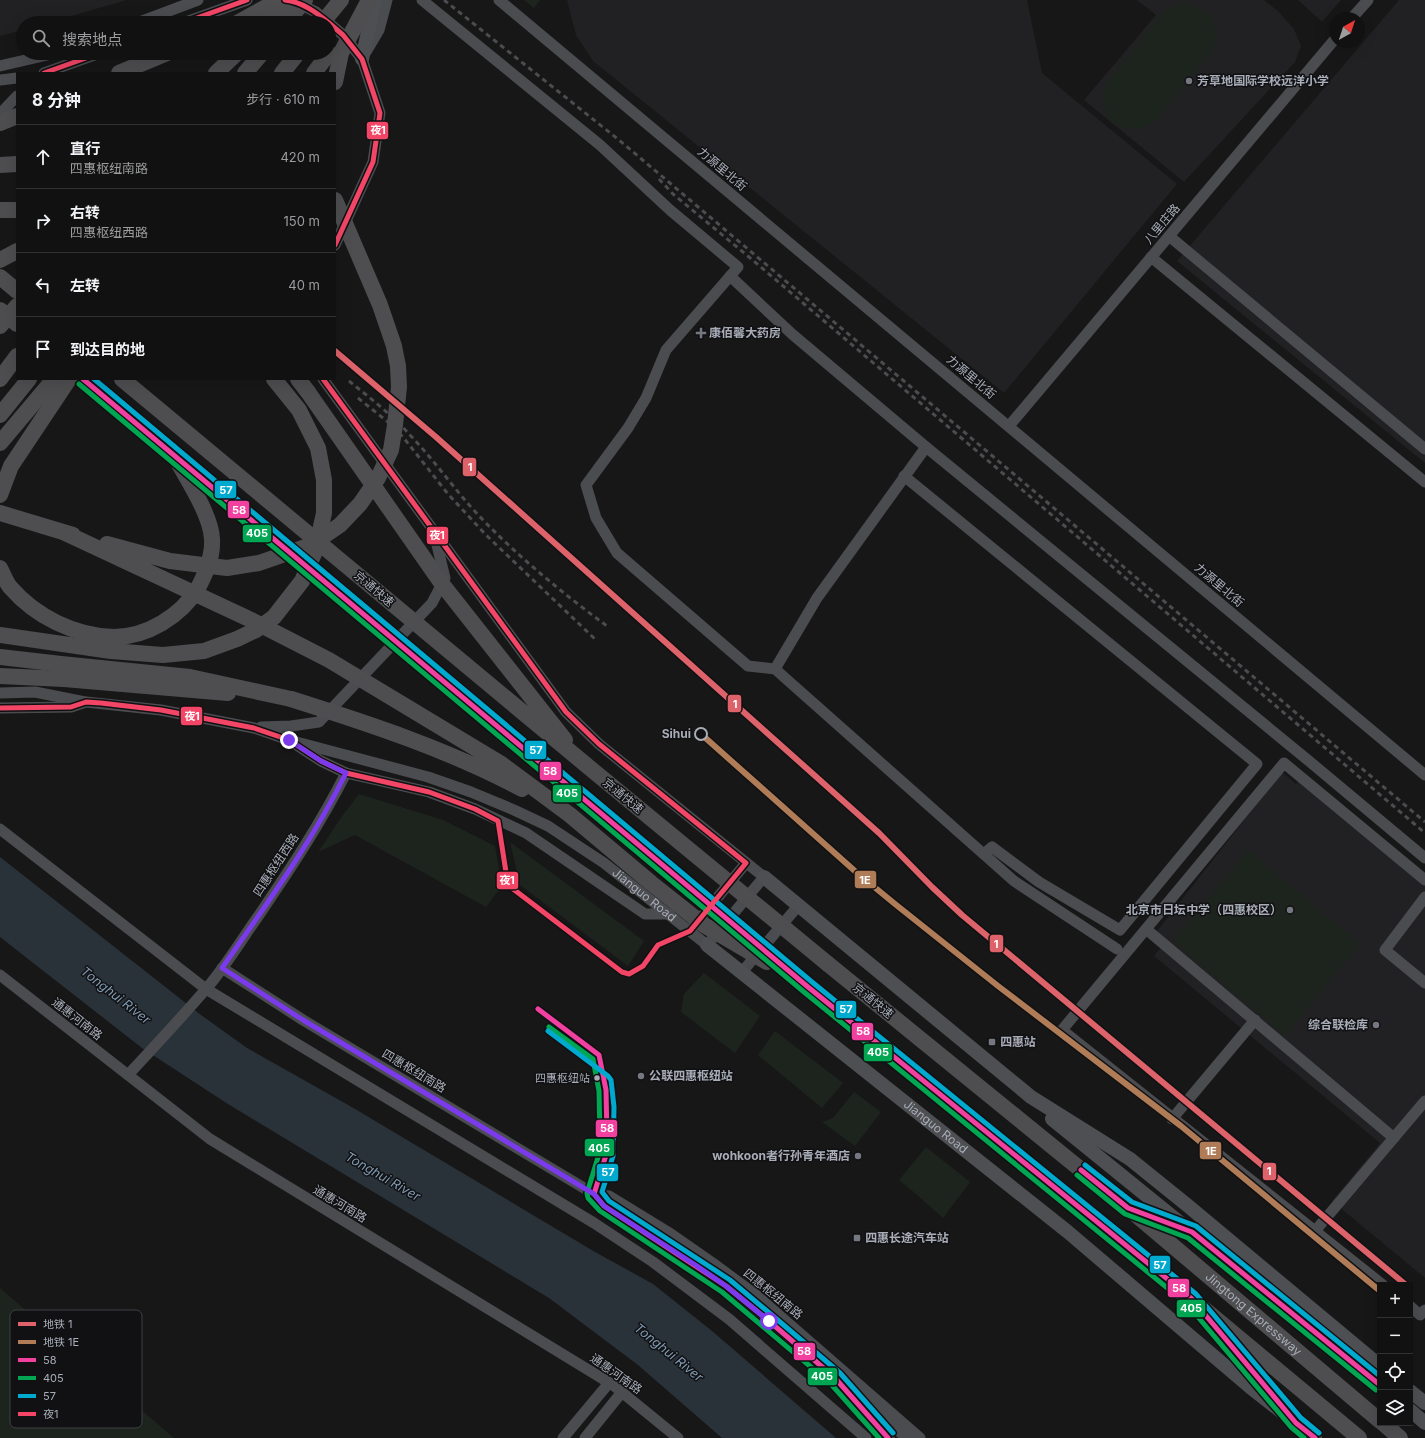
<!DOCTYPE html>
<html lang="zh">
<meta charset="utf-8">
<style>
:root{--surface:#111;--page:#1e1f1f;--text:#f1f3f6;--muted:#9c9d9f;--line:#303131}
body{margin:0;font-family:Inter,"Noto Sans SC",sans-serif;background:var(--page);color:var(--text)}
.controls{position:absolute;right:12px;bottom:12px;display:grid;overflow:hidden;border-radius:0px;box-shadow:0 4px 16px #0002}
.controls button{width:36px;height:36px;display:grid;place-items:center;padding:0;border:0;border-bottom:1px solid var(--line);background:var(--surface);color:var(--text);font:20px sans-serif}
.compass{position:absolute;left:1329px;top:12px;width:36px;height:36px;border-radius:50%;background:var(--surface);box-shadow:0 4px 16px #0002;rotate:39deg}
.stop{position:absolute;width:12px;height:12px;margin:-9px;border:3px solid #7c3aed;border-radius:50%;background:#fff}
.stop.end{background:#7c3aed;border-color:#fff;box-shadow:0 1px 4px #0008}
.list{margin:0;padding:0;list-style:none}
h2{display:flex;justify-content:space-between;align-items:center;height:52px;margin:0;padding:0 16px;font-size:17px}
h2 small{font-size:13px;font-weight:400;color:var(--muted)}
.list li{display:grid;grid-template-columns:26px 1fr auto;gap:12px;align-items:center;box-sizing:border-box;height:64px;padding:0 16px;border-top:1px solid var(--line)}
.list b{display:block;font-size:15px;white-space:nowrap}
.list p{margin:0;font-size:13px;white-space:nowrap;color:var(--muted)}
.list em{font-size:13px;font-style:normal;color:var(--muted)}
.icon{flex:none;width:22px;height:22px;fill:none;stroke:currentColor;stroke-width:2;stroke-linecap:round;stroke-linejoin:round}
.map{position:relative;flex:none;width:1425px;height:1438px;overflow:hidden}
.search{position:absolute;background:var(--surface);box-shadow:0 4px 16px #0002;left:16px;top:16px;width:320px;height:44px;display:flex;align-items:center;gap:10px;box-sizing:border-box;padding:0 14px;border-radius:22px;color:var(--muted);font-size:15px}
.panel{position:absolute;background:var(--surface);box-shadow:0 4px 16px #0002;left:16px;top:72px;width:320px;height:308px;border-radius:0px}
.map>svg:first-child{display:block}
</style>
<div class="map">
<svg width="1425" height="1438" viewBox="0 0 1425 1438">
<rect width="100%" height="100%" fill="#171717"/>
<path fill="#212123" d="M 0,0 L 127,0 L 47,23 L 23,23 L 23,30 L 0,36 Z
M 567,0 L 1027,0 L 1042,73 L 1177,184 L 1004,393 L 593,61 L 576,35 Z
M 1137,0 L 1264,0 L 1278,11 L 1294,29 L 1301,46 L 1295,62 L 1184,182 L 1084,100 L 1156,15 Z
M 1298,0 L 1341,0 L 1322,22 Z
M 1399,0 L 1425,0 L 1425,463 L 1177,261 Z
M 1282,772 L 1296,784 L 1300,780 L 1425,884 L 1425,1278 L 1332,1201 L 1380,1143 L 1154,956 L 1167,940 L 1157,931 Z"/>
<path fill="#1d241e" d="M 524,0 L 540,0 L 534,8 Z
M 1178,4 C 1206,2 1223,24 1213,50 L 1154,123 C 1125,141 1095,117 1105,85 L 1166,9 Z
M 359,794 L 443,820 L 495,846 L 502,886 L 486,907 L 355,835 L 318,852 L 343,815 Z
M 510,842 L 644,941 L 628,966 L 520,885 Z
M 1248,850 L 1360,944 L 1285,1036 L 1173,941 Z
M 704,973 L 760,1016 L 735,1053 L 681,1012 L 684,994 Z
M 775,1031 L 843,1083 L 822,1108 L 758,1055 Z
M 854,1092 L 881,1112 L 855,1146 L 822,1122 L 833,1118 Z
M 926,1147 L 970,1182 L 943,1218 L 916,1194 L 899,1180 Z
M 0,1288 L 174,1438 L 0,1438 Z"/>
<path fill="#2a3239" d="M 0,857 L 201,1015 L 247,1048 L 350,1106 L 595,1252 L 653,1284 L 712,1331 L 836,1438 L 722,1438 L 638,1365 L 549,1298 L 228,1104 L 142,1048 L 0,937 Z"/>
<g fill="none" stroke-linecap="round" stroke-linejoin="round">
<g stroke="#4b4c50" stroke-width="11">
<path d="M 422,0 L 600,145 L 670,210 L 738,267 L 666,350 L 646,398 L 628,428 L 586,485 L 596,518 L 617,553 L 748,666 L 775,669 L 1014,881 L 1117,949"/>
<path d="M 499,0 L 1425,775"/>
<path d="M 295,2 L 316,12 L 343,35 L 362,59 L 380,113 L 373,162 L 335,245"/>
<path d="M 1352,18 L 1368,0"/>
<path d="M 137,23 L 198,0"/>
<path d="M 183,23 L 247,0"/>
<path d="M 366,52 L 379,30 L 387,0"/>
<path d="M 0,66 L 56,53"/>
<path d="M 44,73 L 100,53"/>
<path d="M 0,80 L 17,78"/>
<path d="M 0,114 L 17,96"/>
<path d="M 1169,236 L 1425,449"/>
<path d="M 1151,257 L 1425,482"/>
<path d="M 730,276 L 792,334 L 926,447 L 1309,761 L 1425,858"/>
<path d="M 1009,426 L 1335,39"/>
<path d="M 904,476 L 1257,764 L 1120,930 L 1039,882 L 992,847 L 984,854"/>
<path d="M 775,669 L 817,598 L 926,447"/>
<path d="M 0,693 L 35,692 L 85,702"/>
<path id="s1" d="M 0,708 L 71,707 L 86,702 L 161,710 L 254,728 L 289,740 L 428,777 L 471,792 L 514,810 L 548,826 L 604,863 L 707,945 L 764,877 L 599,744 L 566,712 L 323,379"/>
<path d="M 261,727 L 291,726 L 319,722 L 432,603 L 445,578 L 436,541 L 434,536"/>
<path d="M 298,746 L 321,761 L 346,773 L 429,792 L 475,809 L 526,833 L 645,914 L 669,914"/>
<path d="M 0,829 L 206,989 L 594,1223 L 653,1262 L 729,1319 L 866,1438"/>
<path d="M 1425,897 L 1385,950 L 1425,983"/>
<path d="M 694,926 L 746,863"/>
<path d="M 1146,929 L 1394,1138"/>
<path d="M 222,968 L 303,1020 L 594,1194 L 604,1206 C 645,1232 686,1256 724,1285 C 765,1316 802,1351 841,1383"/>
<path d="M 742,972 L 798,906"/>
<path d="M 0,975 L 210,1139 L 613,1385 L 678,1438"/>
<path d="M 128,1075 C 154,1047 181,1018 206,989 C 225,967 240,942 257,918 C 289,871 321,823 346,773"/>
<path d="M 1172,1119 L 1255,1020"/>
<path d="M 594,1194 L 609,1196 L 671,1234 L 714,1264 L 756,1295 L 920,1438"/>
<path d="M 1315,1231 L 1425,1101"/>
<path d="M 1383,1285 L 1062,1030 L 1284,763 L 1425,880"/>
<path d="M 1410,1306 L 1420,1315 L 1425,1310"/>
<path d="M 859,1398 L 907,1438"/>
<path d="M 563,1438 L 609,1383"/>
<path d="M 585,1438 L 622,1392"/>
</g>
<g stroke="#4d4f52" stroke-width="14">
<path d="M 362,59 L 375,0"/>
<path d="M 764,877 L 1031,1097 L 1130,1159 L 1187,1205 L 1380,1366"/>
<path id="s2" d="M 707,945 L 1068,1232 L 1250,1387 L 1315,1438"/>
<path d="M 1052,1119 L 1380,1385"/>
<path d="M 835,1378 L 888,1438"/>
<path d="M 1410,1391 L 1425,1403"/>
<path d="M 1410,1410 L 1425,1423"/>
</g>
<g stroke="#4e4e51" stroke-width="16">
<path d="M 237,23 L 268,6 L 275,0"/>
<path d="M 119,73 L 167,53"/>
<path d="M 216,73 L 237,53"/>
<path d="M 245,73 L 262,53"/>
<path d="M 282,73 L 298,53"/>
<path d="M 314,73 L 329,53"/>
<path d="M 0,123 L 17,116"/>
<path d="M 0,165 L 17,164"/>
<path d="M 0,260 L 17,251"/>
<path d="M 0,277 L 17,291"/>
<path d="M 0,326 L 17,306"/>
<path d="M 0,379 L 17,356"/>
<path d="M 298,379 L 308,392"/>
<path d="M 0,415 L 29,379"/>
<path d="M 0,443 L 54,379"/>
<path d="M 0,495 L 11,466 L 69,379"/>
<path d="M 0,568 C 3,574 6,582 10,587 C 36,617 75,636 114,637 C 147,637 181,616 198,588 C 206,573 213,557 212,539 C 211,515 187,479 175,457"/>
<path d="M 0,635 L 111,651 L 163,655 L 204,651 L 237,639 L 256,630 L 274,617 L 302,581 L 316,549 L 324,513 L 324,480 L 318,448 L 299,410 L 274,379"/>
<path d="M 0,657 L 61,664 L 190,677 L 291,699"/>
<path d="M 0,676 L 64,679 L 228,693"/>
<path id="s3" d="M 828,964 L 1128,1208 L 1380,1421"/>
<path d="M 808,987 L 1192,1299 L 1359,1438"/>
<path d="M 1140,1212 L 1192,1232"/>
<path d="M 1222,1333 L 1296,1423"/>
<path d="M 1383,1423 L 1400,1438"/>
</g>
<path stroke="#4b4c4f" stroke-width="3" stroke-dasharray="5 4" stroke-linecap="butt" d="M 444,0 L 619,140 L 1425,822
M 659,179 L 673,194 L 749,257 L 1425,833
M 349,381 C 370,398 392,415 410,435 C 437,463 458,495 485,522 C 521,559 566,596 607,626
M 358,398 L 388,422 L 403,437 L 448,494 L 486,535 L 596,640"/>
<path stroke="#4e4e51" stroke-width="16" d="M 266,23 L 285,0
M 286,23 L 305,0
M 322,23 L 341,0
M 335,82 L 341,53 L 369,0
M 0,210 L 17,210
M 0,310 L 17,324
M 83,379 L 808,987
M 122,379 L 585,764 L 828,964
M 308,392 L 442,584 L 565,740
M 0,513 L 73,535
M 63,532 L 247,618 L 329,660 L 500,763 L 570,815 L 651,883 L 704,925 L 767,962
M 107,544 L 170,561 L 227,568 L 259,563 L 311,545 L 340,525 L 360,504 L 378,478 L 391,450 L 395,425 L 399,387 L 398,366 L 394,346 L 380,305 L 335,200
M 291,699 C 370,724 449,750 522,789"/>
<g stroke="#111113" stroke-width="8">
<path id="bus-1" d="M 83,379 L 808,987 L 1192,1299 L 1296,1423 L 1315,1438
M 538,1009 L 599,1055 L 606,1090 L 607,1137 L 606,1155 L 594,1194 L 604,1206 L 726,1286 L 769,1321 L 835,1378 L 888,1438
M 1081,1170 L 1128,1208 L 1192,1232 L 1380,1385"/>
</g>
<g stroke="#111113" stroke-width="8">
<path id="bus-2" d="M 79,384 L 804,992 L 1187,1304 L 1291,1427 L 1304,1438
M 549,1027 L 593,1059 L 599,1091 L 600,1137 L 599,1154 L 587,1193 L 588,1198 L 600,1211 L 722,1292 L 830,1383 L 879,1438
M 1077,1175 L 1125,1214 L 1188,1238 L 1376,1390"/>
</g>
<g stroke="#111113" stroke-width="8">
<path id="bus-3" d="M 94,379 L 812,982 L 1196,1294 L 1301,1418 L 1319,1433
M 548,1031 L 608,1076 L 611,1080 L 614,1107 L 613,1156 L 602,1192 L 609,1201 L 730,1280 L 773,1316 L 840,1373 L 893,1433
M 1085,1165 L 1132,1202 L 1196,1226 L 1380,1376"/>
</g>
<g stroke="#111113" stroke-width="8">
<path id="bus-4" d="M 285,0 C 302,2 316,12 329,23
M 183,23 L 247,0
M 329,23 L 343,35 L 362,59 L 380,113 L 373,162 L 335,245
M 44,73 L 100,53
M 0,708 L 71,707 L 86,702 L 101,703 L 161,710 L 254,728 L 289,740 L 321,761 L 346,773 L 429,792 L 475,809 L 498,821 L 508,885 L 622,972 L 629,974 L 643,966 L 658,945 L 690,931 L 746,863 L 599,744 L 566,712 L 323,379"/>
</g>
<use href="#bus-1" stroke="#f240a1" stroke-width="5"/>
<use href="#bus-2" stroke="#00a651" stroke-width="5"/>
<use href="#bus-3" stroke="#00a9ce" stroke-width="5"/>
<use href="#bus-4" stroke="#f34667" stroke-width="5"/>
<g stroke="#111113" stroke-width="9">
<path id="metro-1" d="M 335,351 L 436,437 L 879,833 L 932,887 L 962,915 L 1406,1285"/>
</g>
<g stroke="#111113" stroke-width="9">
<path id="metro-2" d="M 701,734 L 856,872 L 895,904 L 998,986 L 1181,1126 L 1380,1291"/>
</g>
<use href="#metro-1" stroke="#dd626a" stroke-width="6"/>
<use href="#metro-2" stroke="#b07c57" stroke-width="6"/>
</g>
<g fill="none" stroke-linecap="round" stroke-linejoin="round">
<path stroke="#7c3aed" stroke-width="5" d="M 289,740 L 321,761 L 346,773 C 312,842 266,905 222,968 L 303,1020 L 594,1194 L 604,1206 L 697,1266 L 726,1286 L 769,1321"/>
</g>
<g fill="#757880" stroke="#111113" stroke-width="1.5">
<circle cx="1189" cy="81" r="4"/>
<path d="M699 327h4v4h4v4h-4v4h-4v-4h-4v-4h4z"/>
<circle cx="1290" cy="910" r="4"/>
<circle cx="1376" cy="1025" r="4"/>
<rect x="988" y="1038" width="8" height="8" rx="2"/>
<circle cx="641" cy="1076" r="4"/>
<circle cx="858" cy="1156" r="4"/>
<rect x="853" y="1234" width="8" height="8" rx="2"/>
</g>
<circle fill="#111113" stroke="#a8adb8" stroke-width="2" cx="701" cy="734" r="6"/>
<circle fill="#a8adb8" stroke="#111113" stroke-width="1.5" cx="597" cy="1078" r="3.5"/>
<g text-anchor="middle" stroke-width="3" stroke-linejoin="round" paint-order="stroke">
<g font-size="11" fill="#a8adb8" stroke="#111113" text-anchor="end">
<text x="590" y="1082">四惠枢纽站</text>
</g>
<g font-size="12" font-weight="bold" fill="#a8adb8" stroke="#111113" text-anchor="start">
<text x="1197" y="85">芳草地国际学校远洋小学</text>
<text x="709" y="337">康佰馨大药房</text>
<text x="1282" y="914" text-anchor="end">北京市日坛中学（四惠校区）</text>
<text x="1368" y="1029" text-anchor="end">综合联检库</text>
<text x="1000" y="1046">四惠站</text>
<text x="649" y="1080">公联四惠枢纽站</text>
<text x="850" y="1160" text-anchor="end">wohkoon者行孙青年酒店</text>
<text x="865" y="1242">四惠长途汽车站</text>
</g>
<g font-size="12" fill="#a8adb8" stroke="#111113">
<text transform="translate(722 169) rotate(40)" y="4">力源里北街</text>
<text transform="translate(1162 224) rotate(-50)" y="4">八里庄路</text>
<text transform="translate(971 377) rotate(40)" y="4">力源里北街</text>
<text transform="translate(1219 585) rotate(40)" y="4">力源里北街</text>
<text transform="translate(374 589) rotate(40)" y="4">京通快速</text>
<text transform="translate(623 796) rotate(39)" y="4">京通快速</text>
<text transform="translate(276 865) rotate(-57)" y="4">四惠枢纽西路</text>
<text dy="4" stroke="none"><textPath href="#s1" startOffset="686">Jianguo Road</textPath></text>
<text transform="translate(873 1001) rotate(39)" y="4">京通快速</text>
<text transform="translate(77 1019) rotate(38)" y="4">通惠河南路</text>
<text transform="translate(414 1071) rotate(31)" y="4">四惠枢纽南路</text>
<text dy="4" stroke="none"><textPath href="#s2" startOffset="292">Jianguo Road</textPath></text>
<text transform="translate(340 1204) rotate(31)" y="4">通惠河南路</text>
<text transform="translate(773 1294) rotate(39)" y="4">四惠枢纽南路</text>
<text dy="4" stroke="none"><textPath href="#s3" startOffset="551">Jingtong Expressway</textPath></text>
<text transform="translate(616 1374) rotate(35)" y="4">通惠河南路</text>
</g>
<g font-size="12" font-weight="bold" fill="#a8adb8" stroke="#111113" text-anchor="end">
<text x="691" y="738">Sihui</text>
</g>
<g font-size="13" font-style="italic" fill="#7f9bb3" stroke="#111113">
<text transform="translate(116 995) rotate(38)" y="5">Tonghui River</text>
<text transform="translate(383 1176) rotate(30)" y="5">Tonghui River</text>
<text transform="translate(669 1352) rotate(39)" y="5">Tonghui River</text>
</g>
</g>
<rect x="10" y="1310" width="132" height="118" rx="6" fill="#111113" stroke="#3e4045" stroke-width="1"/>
<rect x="18" y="1322" width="18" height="4" fill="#dd626a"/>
<rect x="18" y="1340" width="18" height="4" fill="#b07c57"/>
<rect x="18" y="1358" width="18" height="4" fill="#f240a1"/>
<rect x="18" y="1376" width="18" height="4" fill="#00a651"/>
<rect x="18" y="1394" width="18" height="4" fill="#00a9ce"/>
<rect x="18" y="1412" width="18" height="4" fill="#f34667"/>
<g font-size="11" fill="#a8adb8">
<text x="43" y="1328">地铁 1</text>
<text x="43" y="1346">地铁 1E</text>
<text x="43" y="1364">58</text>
<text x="43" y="1382">405</text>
<text x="43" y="1400">57</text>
<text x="43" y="1418">夜1</text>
</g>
<g stroke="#111113" stroke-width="1.5">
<rect x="366" y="121" width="23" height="19" rx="4" fill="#f34667"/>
<rect x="462" y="457" width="15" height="20" rx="4" fill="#dd626a"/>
<rect x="214" y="480" width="23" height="19" rx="4" fill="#00a9ce"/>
<rect x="227" y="500" width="23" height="19" rx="4" fill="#f240a1"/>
<rect x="242" y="524" width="30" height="19" rx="4" fill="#00a651"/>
<rect x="426" y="526" width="23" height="19" rx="4" fill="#f34667"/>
<rect x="727" y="694" width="15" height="19" rx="4" fill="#dd626a"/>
<rect x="180" y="706" width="23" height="20" rx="4" fill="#f34667"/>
<rect x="524" y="740" width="23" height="20" rx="4" fill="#00a9ce"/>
<rect x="539" y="761" width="23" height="20" rx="4" fill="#f240a1"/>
<rect x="552" y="784" width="30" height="19" rx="4" fill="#00a651"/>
<rect x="854" y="870" width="23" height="19" rx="4" fill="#b07c57"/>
<rect x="496" y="871" width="23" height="19" rx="4" fill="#f34667"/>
<rect x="989" y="934" width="15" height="19" rx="4" fill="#dd626a"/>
<rect x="835" y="1000" width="22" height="19" rx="4" fill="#00a9ce"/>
<rect x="851" y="1022" width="23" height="19" rx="4" fill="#f240a1"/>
<rect x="863" y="1043" width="30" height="19" rx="4" fill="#00a651"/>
<rect x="595" y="1119" width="23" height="19" rx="4" fill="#f240a1"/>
<rect x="584" y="1138" width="31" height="19" rx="4" fill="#00a651"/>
<rect x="1199" y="1141" width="23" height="19" rx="4" fill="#b07c57"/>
<rect x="1262" y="1162" width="15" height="19" rx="4" fill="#dd626a"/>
<rect x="596" y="1163" width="23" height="19" rx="4" fill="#00a9ce"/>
<rect x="1149" y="1255" width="22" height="19" rx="4" fill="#00a9ce"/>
<rect x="1167" y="1278" width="23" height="20" rx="4" fill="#f240a1"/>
<rect x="1176" y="1299" width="30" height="19" rx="4" fill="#00a651"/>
<rect x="793" y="1342" width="23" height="19" rx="4" fill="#f240a1"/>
<rect x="807" y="1367" width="31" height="19" rx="4" fill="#00a651"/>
</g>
<g font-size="11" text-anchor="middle" font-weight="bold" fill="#fff">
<text x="378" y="134">夜1</text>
<text x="470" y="471">1</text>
<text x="226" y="494">57</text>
<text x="239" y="514">58</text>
<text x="257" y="537">405</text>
<text x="437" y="539">夜1</text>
<text x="735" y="708">1</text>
<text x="192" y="720">夜1</text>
<text x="536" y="754">57</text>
<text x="550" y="775">58</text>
<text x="567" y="797">405</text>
<text x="865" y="884">1E</text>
<text x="507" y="884">夜1</text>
<text x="996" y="948">1</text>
<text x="846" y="1013">57</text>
<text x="863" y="1035">58</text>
<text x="878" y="1056">405</text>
<text x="607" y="1132">58</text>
<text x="599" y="1152">405</text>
<text x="1211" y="1155">1E</text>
<text x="1269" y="1175">1</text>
<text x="608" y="1176">57</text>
<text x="1160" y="1269">57</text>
<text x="1179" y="1292">58</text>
<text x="1191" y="1312">405</text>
<text x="804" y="1355">58</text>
<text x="822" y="1380">405</text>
</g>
</svg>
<div class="controls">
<button>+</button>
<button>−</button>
<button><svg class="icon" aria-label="locate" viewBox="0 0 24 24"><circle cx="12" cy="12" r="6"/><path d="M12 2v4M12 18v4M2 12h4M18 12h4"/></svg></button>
<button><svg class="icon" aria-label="layers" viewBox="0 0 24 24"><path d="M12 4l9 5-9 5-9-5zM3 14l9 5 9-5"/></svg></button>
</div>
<svg class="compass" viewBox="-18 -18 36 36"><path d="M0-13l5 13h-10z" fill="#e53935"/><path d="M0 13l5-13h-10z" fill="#9c9d9f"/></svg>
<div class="stop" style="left:769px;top:1321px"></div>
<div class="stop end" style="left:289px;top:740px"></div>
<div class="search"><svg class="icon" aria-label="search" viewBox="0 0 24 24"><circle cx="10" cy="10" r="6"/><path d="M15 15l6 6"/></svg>搜索地点</div>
<section class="panel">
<h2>8 分钟<small>步行 · 610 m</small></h2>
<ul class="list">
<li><svg class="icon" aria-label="ahead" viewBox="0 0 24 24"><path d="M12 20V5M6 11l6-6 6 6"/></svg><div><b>直行</b><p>四惠枢纽南路</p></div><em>420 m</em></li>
<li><svg class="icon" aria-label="right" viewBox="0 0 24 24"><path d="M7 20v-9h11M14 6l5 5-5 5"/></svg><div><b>右转</b><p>四惠枢纽西路</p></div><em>150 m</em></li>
<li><svg class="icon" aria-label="left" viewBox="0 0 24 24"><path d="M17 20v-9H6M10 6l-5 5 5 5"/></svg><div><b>左转</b></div><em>40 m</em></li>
<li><svg class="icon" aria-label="arrive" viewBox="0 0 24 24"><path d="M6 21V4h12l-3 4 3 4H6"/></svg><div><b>到达目的地</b></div></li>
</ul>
</section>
</div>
